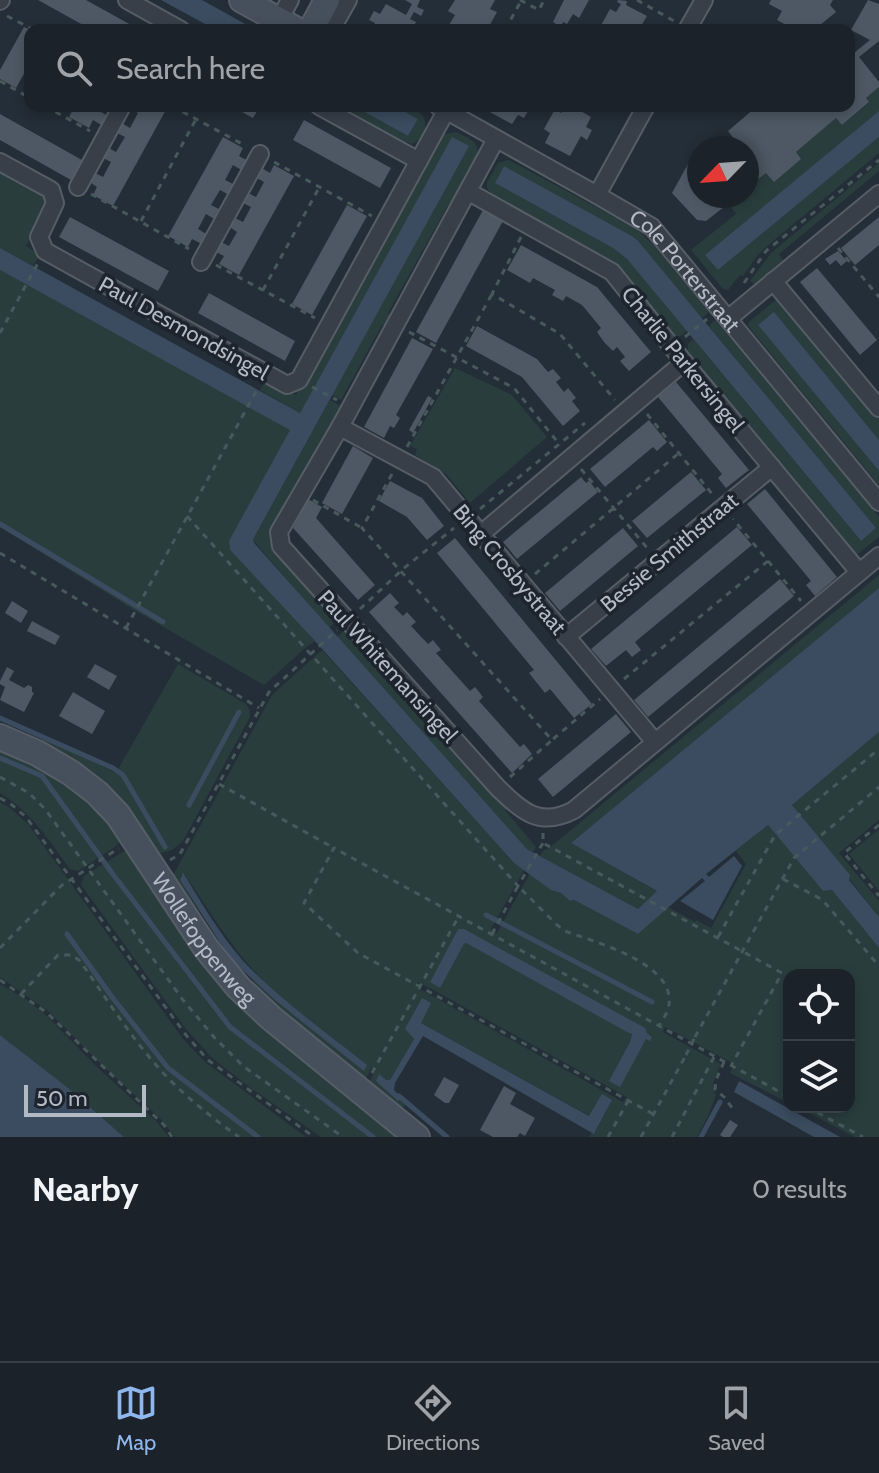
<!DOCTYPE html>
<style>
:root{--surface:#1b222a;--page:#242a32;--text:#f1f3f6;--muted:#a0a4a8;--line:#393f47;--accent:#90b7ed}
body{margin:0;font-family:Cabin,sans-serif;background:var(--page);color:var(--text)}
.controls{position:absolute;right:24px;bottom:24px;display:grid;overflow:hidden;border-radius:16px;box-shadow:0 4px 12px #0003}
.controls button{width:72px;height:72px;display:grid;place-items:center;padding:0;border:0;border-bottom:2px solid var(--line);background:var(--surface);color:var(--text);font:40px sans-serif}
.compass{position:absolute;left:687px;top:136px;width:72px;height:72px;border-radius:50%;background:var(--surface);box-shadow:0 4px 12px #0003;rotate:245deg}
.scale{position:absolute;left:24px;bottom:20px;width:122px;box-sizing:border-box;padding-left:8px;border:4px solid #b3bac5;border-top:0;font-size:22px;line-height:28px;white-space:nowrap;color:#b3bac5;-webkit-text-stroke:6px #1d242e;paint-order:stroke}
.list{margin:0;padding:0;list-style:none}
h2{display:flex;justify-content:space-between;align-items:center;height:104px;margin:0;padding:0 32px;font-size:34px}
h2 small{font-size:26px;font-weight:400;color:var(--muted)}
.icon{flex:none;width:44px;height:44px;fill:none;stroke:currentColor;stroke-width:2;stroke-linecap:round;stroke-linejoin:round}
.map{position:relative;flex:none;width:879px;height:1137px;overflow:hidden}
.search{position:absolute;background:var(--surface);box-shadow:0 4px 12px #0003;left:24px;right:24px;top:24px;height:88px;display:flex;align-items:center;gap:20px;box-sizing:border-box;padding:0 28px;border-radius:16px;color:var(--muted);font-size:30px}
.sheet{height:224px;background:var(--surface)}
nav{display:flex;justify-content:space-around;align-items:center;box-sizing:border-box;height:112px;border-top:2px solid var(--line);background:var(--surface);font-size:22px;color:var(--muted)}
nav a{display:grid;justify-items:center;gap:4px}
nav .on{color:var(--accent)}
.map>svg:first-child{display:block}
</style>
<div class="map">
<svg width="879" height="1137" viewBox="0 0 879 1137">
<rect width="100%" height="100%" fill="#242e38"/>
<path fill="#2a3d3d" fill-rule="evenodd" d="M 879,87 L 879,111 L 706,255 L 718,270 L 879,137 L 879,153 L 766,247 L 757,256 L 743,276 L 740,275 L 728,290 L 723,289 L 691,250 L 736,214 L 728,204 L 738,196 L 747,196 L 747,188 L 766,173 L 801,159 L 796,152 L 836,118 L 842,125 L 869,103 L 866,98 Z
M 328,106 L 354,106 L 408,136 L 418,119 L 395,106 L 420,106 L 422,107 L 419,112 C 431,122 425,138 412,144 L 406,142 L 403,147 Z
M 441,131 L 445,134 L 456,132 C 465,137 478,140 478,152 L 482,154 L 454,208 L 448,205 L 388,313 L 393,317 L 387,327 L 382,325 L 341,400 L 332,395 L 452,138 L 300,413 L 260,390 L 266,379 L 296,395 Z
M 509,160 L 624,222 L 641,233 L 654,246 L 709,312 L 702,318 L 632,236 L 504,166 L 495,183 L 613,248 L 627,259 L 687,331 L 678,338 L 672,337 L 616,269 L 488,198 L 491,193 L 487,188 L 487,182 L 498,163 Z
M 879,163 L 879,171 L 779,254 L 783,260 L 754,284 L 750,281 L 771,253 Z
M 0,168 L 42,193 C 51,212 35,230 26,246 L 40,255 L 33,266 L 0,248 Z
M 0,270 L 291,430 L 229,542 L 230,550 L 315,641 L 304,649 L 264,685 L 136,611 L 0,527 Z
M 778,298 L 879,419 L 879,440 L 774,313 L 759,325 L 879,471 L 879,485 L 748,326 L 749,322 Z
M 715,320 L 879,517 L 879,537 L 855,556 L 702,373 L 704,370 L 688,351 L 688,344 L 693,339 L 860,540 L 875,529 L 709,326 Z
M 455,368 L 512,395 L 547,437 L 470,503 L 446,474 L 415,455 L 417,449 L 410,446 Z
M 330,400 L 343,407 L 276,550 L 279,557 L 322,605 L 327,605 L 337,620 L 329,628 L 253,540 Z
M 879,575 L 879,588 L 571,843 L 658,892 L 638,909 L 540,856 L 544,850 L 548,849 Z
M 346,629 L 353,634 L 353,640 L 490,793 L 508,807 L 505,810 L 536,847 L 533,852 L 527,849 L 337,637 Z
M 322,650 L 514,863 L 524,870 L 491,929 L 497,933 L 530,873 L 551,890 L 561,893 L 570,901 L 574,900 L 638,934 L 668,907 L 695,922 L 696,920 L 711,928 L 746,864 L 736,851 L 768,825 L 823,891 L 832,890 L 879,948 L 879,1137 L 855,1137 L 797,1107 L 849,1107 L 849,975 L 789,975 L 789,1103 L 730,1073 L 734,1064 L 665,1027 L 663,1032 L 721,1064 C 717,1075 709,1085 716,1095 L 709,1114 L 697,1137 L 589,1137 L 592,1132 L 595,1133 L 612,1100 L 602,1095 L 590,1116 L 421,1023 L 405,1029 L 414,1039 L 390,1080 L 386,1080 L 400,1102 L 403,1099 L 408,1102 L 401,1110 L 368,1085 L 375,1071 L 371,1069 L 363,1084 L 246,985 L 170,881 L 272,695 ZM 183,872 C 209,909 230,948 263,980 L 252,981 C 222,951 200,915 180,878 ZM 458,929 L 461,929 L 652,1036 L 650,1040 L 646,1038 L 620,1086 L 610,1080 L 630,1042 L 632,1034 L 466,943 L 464,944 L 440,987 L 430,982 ZM 418,982 L 437,992 L 627,1097 L 623,1102 L 416,987 Z
M 178,664 L 246,704 L 250,711 L 250,717 L 183,841 L 172,850 L 158,854 L 42,743 L 45,738 L 116,773 Z
M 879,732 L 879,820 L 839,853 L 879,901 L 879,917 L 792,805 Z
M 0,745 L 18,753 L 99,805 L 121,840 L 115,847 L 78,871 L 70,869 C 48,839 32,813 0,793 Z
M 0,802 L 10,808 L 28,824 L 183,1039 L 205,1062 L 306,1137 L 175,1137 L 159,1117 L 103,1066 L 49,1012 L 0,977 Z
M 879,829 L 879,891 L 849,854 Z
M 126,850 L 132,851 L 201,953 L 406,1137 L 321,1137 L 248,1086 L 211,1057 L 186,1029 L 81,885 L 84,876 Z
M 0,984 L 27,1000 L 47,1016 L 99,1069 L 155,1120 L 169,1137 L 124,1137 L 67,1087 L 0,1035 Z"/>
<path fill="#3b4c60" d="M 161,0 L 202,0 L 256,30 L 216,30 Z
M 354,106 L 395,106 L 418,119 L 408,136 Z
M 879,111 L 879,137 L 718,270 L 705,255 Z
M 452,137 L 469,146 L 255,536 L 253,540 L 255,544 L 527,849 L 638,909 L 657,891 L 571,843 L 879,588 L 879,732 L 792,805 L 850,875 L 849,880 L 879,917 L 879,948 L 832,890 L 823,891 L 768,825 L 706,874 L 709,877 L 734,856 L 742,866 L 713,920 L 680,901 L 705,881 L 702,878 L 638,934 L 574,900 L 570,901 L 561,893 L 551,890 L 514,863 L 315,641 L 230,550 L 229,541 L 290,430 L 0,270 L 0,248 L 300,413 Z
M 504,166 L 632,236 L 638,241 L 876,528 L 861,541 L 627,259 L 613,248 L 495,183 Z
M 774,312 L 879,440 L 879,471 L 758,325 Z
M 183,872 C 199,900 225,942 247,965 C 283,1002 327,1033 367,1065 L 364,1071 L 275,1000 L 236,964 L 219,941 L 180,880 Z
M 458,929 L 464,929 L 645,1028 L 647,1033 L 652,1037 L 650,1041 L 646,1039 L 620,1087 L 609,1081 L 630,1042 L 632,1034 L 627,1032 L 466,943 L 464,944 L 440,988 L 430,982 Z
M 422,998 L 431,1003 L 421,1023 L 589,1116 L 602,1094 L 612,1100 L 594,1134 L 423,1036 L 395,1083 L 394,1090 L 403,1099 L 398,1101 L 376,1081 L 379,1074 L 386,1080 L 390,1080 L 414,1039 L 405,1029 Z
M 0,1035 L 67,1087 L 124,1137 L 0,1137 Z
M 739,1081 L 840,1137 L 814,1137 L 734,1092 Z"/>
<g fill="none" stroke-linecap="round" stroke-linejoin="round">
<path stroke="#3b4c60" stroke-width="5" d="M 0,524 L 163,622
M 0,718 L 113,768 L 123,775 L 165,847
M 0,758 L 42,776 L 112,873 L 230,1027 L 373,1137
M 189,805 L 239,712
M 486,915 L 652,1002
M 67,934 L 112,997 L 168,1068 L 258,1137
M 399,1096 L 447,1137
M 701,1137 L 720,1102"/>
</g>
<path fill="#4d5864" d="M 38,0 L 86,0 L 140,30 L 92,30 Z
M 405,0 L 420,0 L 417,7 L 424,10 L 421,16 L 414,12 L 410,19 L 416,22 L 412,30 L 372,30 L 375,23 L 369,20 L 374,11 L 380,14 L 386,4 L 406,15 L 412,4 Z
M 455,0 L 495,0 L 490,9 L 497,12 L 487,30 L 480,28 L 479,30 L 459,30 L 449,25 L 455,15 L 448,11 Z
M 564,0 L 589,0 L 579,18 L 573,14 L 567,24 L 563,22 L 561,27 L 553,22 Z
M 618,0 L 627,1 L 626,5 L 647,16 L 641,26 L 650,30 L 599,29 L 610,9 L 616,12 L 621,4 L 617,2 Z
M 771,0 L 833,0 L 830,5 L 836,12 L 814,30 L 795,30 L 777,20 L 782,11 L 769,4 Z
M 868,0 L 879,4 L 879,41 L 859,57 L 879,82 L 879,87 L 866,98 L 869,102 L 842,125 L 836,118 L 796,152 L 801,159 L 774,182 L 766,173 L 747,188 L 747,148 L 735,148 L 739,145 L 728,131 L 755,108 L 757,110 L 762,106 L 849,106 L 849,57 L 870,40 L 851,30 Z
M 24,27 L 30,30 L 30,63 L 16,88 L 0,79 L 0,70 Z
M 75,106 L 101,106 L 99,111 L 108,116 L 103,126 L 93,120 L 89,128 L 69,117 Z
M 125,106 L 168,106 L 113,206 L 93,195 L 97,187 L 88,181 L 93,172 L 103,177 L 111,162 L 101,157 L 107,147 L 116,152 L 125,137 L 115,132 L 120,122 L 130,128 L 138,113 Z
M 231,106 L 260,106 L 253,118 Z
M 490,106 L 531,106 L 524,118 L 518,115 L 512,124 L 488,111 Z
M 565,106 L 572,106 L 591,117 L 586,127 L 592,130 L 587,140 L 581,136 L 570,156 L 545,143 L 550,133 L 544,129 L 555,109 L 561,113 Z
M 0,114 L 82,160 L 71,180 L 0,140 Z
M 304,120 L 391,168 L 380,188 L 293,140 Z
M 223,137 L 243,148 L 239,156 L 248,161 L 243,171 L 233,165 L 225,180 L 235,185 L 229,195 L 220,190 L 211,205 L 221,210 L 216,220 L 206,214 L 198,229 L 208,235 L 202,244 L 192,239 L 188,247 L 168,236 Z
M 699,162 L 699,196 L 738,196 L 706,221 L 697,220 L 672,193 L 688,164 L 691,169 Z
M 274,165 L 294,176 L 239,275 L 219,264 L 224,256 L 214,251 L 219,241 L 229,246 L 237,232 L 228,226 L 233,217 L 243,222 L 251,207 L 241,202 L 246,192 L 256,197 L 264,182 L 255,177 L 260,167 L 270,173 Z
M 347,205 L 367,216 L 312,315 L 292,304 Z
M 483,210 L 503,221 L 436,343 L 416,332 Z
M 70,217 L 169,271 L 158,291 L 59,237 Z
M 879,217 L 879,245 L 855,265 L 841,248 Z
M 521,245 L 597,287 L 651,352 L 629,371 L 620,361 L 625,357 L 617,347 L 613,351 L 604,342 L 597,332 L 601,328 L 582,305 L 566,296 L 563,301 L 552,295 L 555,290 L 533,278 L 530,283 L 507,270 Z
M 838,251 L 847,261 L 841,266 L 836,260 L 830,265 L 825,259 Z
M 817,268 L 877,340 L 860,355 L 800,282 Z
M 209,293 L 295,341 L 285,361 L 198,313 Z
M 477,326 L 537,359 L 548,372 L 553,369 L 561,378 L 556,382 L 564,392 L 568,388 L 576,398 L 572,401 L 580,411 L 563,426 L 522,377 L 466,346 Z
M 412,338 L 433,349 L 396,415 L 400,418 L 394,428 L 390,426 L 384,438 L 364,427 Z
M 676,382 L 749,470 L 726,488 L 718,478 L 722,474 L 658,397 Z
M 428,396 L 432,398 L 413,433 L 409,430 Z
M 649,420 L 667,442 L 657,451 L 653,447 L 605,487 L 590,469 Z
M 353,446 L 373,458 L 342,514 L 322,503 Z
M 691,472 L 706,490 L 647,538 L 632,521 Z
M 581,477 L 586,483 L 589,481 L 598,492 L 517,559 L 503,542 Z
M 390,481 L 422,498 L 444,526 L 427,540 L 407,517 L 379,501 Z
M 765,489 L 837,577 L 815,596 L 806,585 L 811,581 L 747,504 Z
M 308,499 L 322,507 L 316,518 L 375,585 L 358,600 L 293,528 Z
M 737,527 L 752,545 L 635,642 L 641,650 L 632,657 L 626,650 L 606,666 L 591,649 Z
M 623,528 L 638,546 L 560,611 L 545,593 Z
M 455,538 L 592,704 L 574,718 L 550,689 L 545,693 L 529,673 L 534,670 L 437,553 Z
M 780,579 L 794,596 L 648,717 L 634,700 Z
M 390,593 L 399,603 L 394,607 L 403,616 L 407,612 L 416,622 L 411,626 L 428,644 L 433,640 L 441,650 L 436,653 L 470,691 L 475,687 L 483,697 L 479,701 L 520,747 L 524,744 L 532,754 L 512,773 L 369,612 Z
M 12,601 L 28,611 L 21,623 L 5,613 Z
M 32,621 L 60,636 L 55,645 L 27,631 Z
M 95,664 L 117,676 L 109,690 L 87,677 Z
M 7,667 L 14,671 L 9,680 L 24,688 L 28,685 L 32,687 L 32,692 L 34,693 L 24,712 L 0,700 L 5,687 L 0,684 L 0,681 Z
M 73,692 L 105,711 L 92,734 L 59,716 Z
M 616,714 L 631,732 L 553,797 L 538,779 Z
M 444,1077 L 459,1085 L 449,1103 L 445,1103 L 434,1095 Z
M 504,1086 L 516,1093 L 510,1104 L 535,1118 L 525,1136 L 520,1133 L 517,1137 L 493,1137 L 480,1130 Z
M 730,1120 L 738,1125 L 730,1137 L 723,1137 L 720,1135 Z"/>
<g fill="none" stroke-linecap="round" stroke-linejoin="round">
<g stroke="#565d67" stroke-width="20">
<g id="street">
<path d="M 127,0 L 181,30"/>
<path d="M 0,1 L 1,0"/>
<path d="M 279,20 L 290,0"/>
<path d="M 331,30 L 348,0"/>
<path d="M 687,30 L 704,0"/>
<path d="M 319,106 L 419,161"/>
<path id="s1" d="M 438,106 L 597,195 L 652,227 L 879,502"/>
<path d="M 496,139 L 340,427 L 279,532 L 281,546 L 498,788 C 523,812 540,828 574,810 L 879,556"/>
<path d="M 0,162 L 51,190 L 55,203 L 39,237 L 45,251 L 287,385 L 299,380 L 446,111"/>
<path d="M 78,187 L 122,106"/>
<path d="M 469,192 L 612,272 L 684,362 L 859,572"/>
<path d="M 597,195 L 646,106"/>
<path d="M 201,262 L 260,154"/>
<path d="M 773,281 L 879,408"/>
<path d="M 729,318 L 879,194"/>
<path d="M 340,427 L 433,477 L 655,742"/>
<path d="M 481,534 L 684,362"/>
<path d="M 566,637 L 772,467"/>
</g>
</g>
<g stroke="#565d67" stroke-width="28">
<g id="secondary">
<path d="M 242,0 L 297,30"/>
<path d="M 311,30 L 327,0"/>
<path id="s2" d="M 0,737 L 37,753 L 71,773 L 97,793 L 118,815 L 206,948 L 238,987 L 271,1018 L 417,1137"/>
</g>
</g>
<path stroke="#48595b" stroke-width="3" stroke-dasharray="6 6" stroke-linecap="butt" d="M 520,0 L 539,10 L 544,0
M 637,0 L 674,21
M 7,16 L 34,30
M 505,30 L 521,1
M 0,81 L 30,98
M 45,106 L 90,131
M 172,106 L 246,146
M 274,162 L 372,216
M 91,194 L 189,249
M 141,221 L 196,119
M 521,237 L 492,294 L 560,334 L 615,400
M 838,248 L 879,297
M 216,265 L 315,318
M 744,283 L 766,251 L 879,160
M 263,290 L 319,188
M 409,332 L 514,388 L 560,445
M 0,333 L 38,263
M 685,337 L 707,319
M 312,387 L 337,400
M 647,414 L 713,495
M 407,447 L 492,294
M 581,469 L 648,549
M 392,474 L 362,528 L 552,740 L 600,699
M 313,500 L 362,528
M 480,509 L 585,423
M 187,516 L 518,886 L 543,843
M 0,553 L 259,708
M 768,561 L 801,601
M 535,574 L 679,453
M 360,609 L 403,569 L 454,528
M 126,628 L 259,386
M 624,679 L 768,561 L 733,519
M 0,777 L 29,793 L 45,809 L 183,1000 L 214,1037 L 243,1066 L 343,1137
M 510,777 L 552,740
M 219,784 L 334,848
M 0,798 L 12,805 L 26,817 L 186,1035 L 208,1060 L 314,1137
M 879,825 L 844,853 L 879,896
M 543,833 L 543,843 L 782,973 L 731,1066
M 170,860 L 180,854 L 269,692 L 337,630
M 783,879 L 821,899 L 826,904 L 879,966
M 492,934 L 518,886 L 557,925 L 565,931 C 594,942 681,964 668,1009 C 666,1015 662,1021 659,1026
M 718,937 L 775,835 L 879,749
M 0,948 L 61,886 L 119,848
M 0,980 L 47,1013 L 164,1125 L 172,1137
M 21,994 L 58,955 L 72,955 L 80,961 C 109,1002 136,1046 171,1081 C 192,1102 215,1120 239,1137
M 695,1037 L 794,858 L 879,787
M 724,1062 L 716,1080 L 715,1089 L 724,1097 L 733,1109
M 372,1073 L 459,916
M 807,1107 L 863,1137
M 653,1114 L 358,953 L 304,903 L 334,848 L 789,1097
M 608,1137 L 628,1101
M 641,1137 L 686,1055
M 672,1137 L 714,1057"/>
<use href="#street" stroke="#383f49" stroke-width="16"/>
<use href="#secondary" stroke="#464f5c" stroke-width="24"/>
<path stroke="#48595b" stroke-width="3" stroke-dasharray="6 6" stroke-linecap="butt" d="M 686,1055 L 695,1037"/>
</g>
<g text-anchor="middle" stroke-width="7" stroke-linejoin="round" paint-order="stroke">
<g font-size="22" fill="#b3bac5" stroke="#1d242e">
<text dy="8" stroke="none"><textPath href="#s1" startOffset="300">Cole Porterstraat</textPath></text>
<text transform="translate(184 328) rotate(29)" y="8">Paul Desmondsingel</text>
<text transform="translate(683 359) rotate(51)" y="8">Charlie Parkersingel</text>
<text transform="translate(669 552) rotate(-40)" y="8">Bessie Smithstraat</text>
<text transform="translate(510 569) rotate(50)" y="8">Bing Crosbystraat</text>
<text transform="translate(388 666) rotate(48)" y="8">Paul Whitemansingel</text>
<text dy="8" stroke="none"><textPath href="#s2" startOffset="294">Wollefoppenweg</textPath></text>
</g>
</g>
</svg>
<div class="controls">
<button><svg class="icon" aria-label="locate" viewBox="0 0 24 24"><circle cx="12" cy="12" r="6"/><path d="M12 2v4M12 18v4M2 12h4M18 12h4"/></svg></button>
<button><svg class="icon" aria-label="layers" viewBox="0 0 24 24"><path d="M12 4l9 5-9 5-9-5zM3 14l9 5 9-5"/></svg></button>
</div>
<svg class="compass" viewBox="-18 -18 36 36"><path d="M0-13l5 13h-10z" fill="#e53935"/><path d="M0 13l5-13h-10z" fill="#a0a4a8"/></svg>
<div class="scale">50 m</div>
<div class="search"><svg class="icon" aria-label="search" viewBox="0 0 24 24"><circle cx="10" cy="10" r="6"/><path d="M15 15l6 6"/></svg>Search here</div>
</div>
<section class="sheet">
<h2>Nearby<small>0 results</small></h2>
<ul class="list">
</ul>
</section>
<nav>
<a class="on"><svg class="icon" aria-label="map" viewBox="0 0 24 24"><path d="M3 6l6-2 6 2 6-2v14l-6 2-6-2-6 2zM9 4v14M15 6v14"/></svg>Map</a>
<a><svg class="icon" aria-label="directions" viewBox="0 0 24 24"><path d="M12 3l9 9-9 9-9-9zM9 14v-3h6M13 9l2 2-2 2"/></svg>Directions</a>
<a><svg class="icon" aria-label="saved" viewBox="0 0 24 24"><path d="M7 4h10v16l-5-4-5 4z"/></svg>Saved</a>
</nav>
